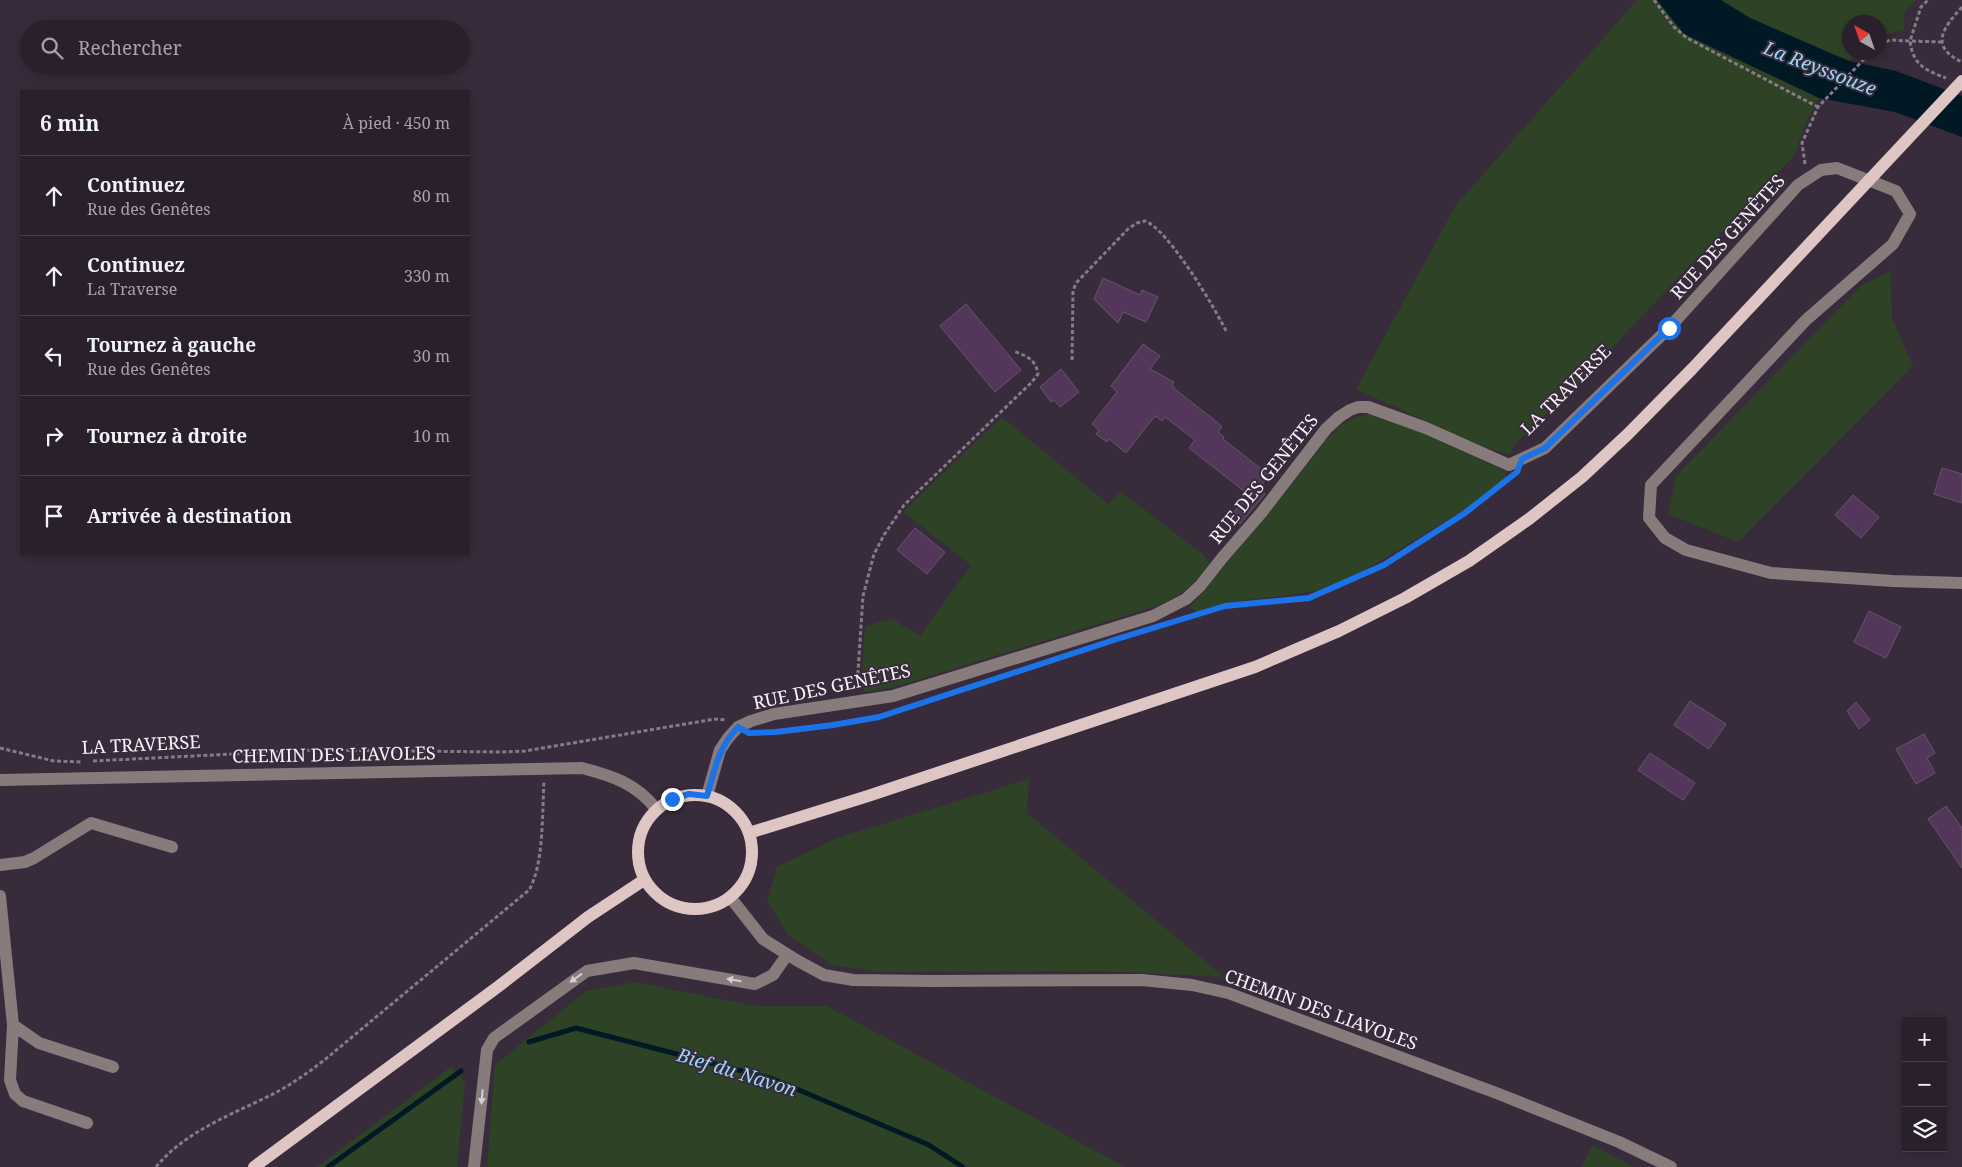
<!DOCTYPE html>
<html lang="fr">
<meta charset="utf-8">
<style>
:root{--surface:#2a202c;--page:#322834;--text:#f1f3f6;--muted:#a5a3a9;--line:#463e48}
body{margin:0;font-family:"Noto Serif",serif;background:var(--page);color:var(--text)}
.controls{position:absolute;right:15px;bottom:15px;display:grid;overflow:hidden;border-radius:0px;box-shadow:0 2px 12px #0003}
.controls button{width:45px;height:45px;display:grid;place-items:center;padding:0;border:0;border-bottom:1px solid var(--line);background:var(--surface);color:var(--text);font:25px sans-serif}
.compass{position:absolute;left:1842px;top:15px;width:45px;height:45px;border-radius:50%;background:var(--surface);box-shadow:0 2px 12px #0003;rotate:320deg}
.stop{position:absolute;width:15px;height:15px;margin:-11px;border:4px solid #1a73e8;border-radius:50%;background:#fff}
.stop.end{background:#1a73e8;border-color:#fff;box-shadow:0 1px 5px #0008}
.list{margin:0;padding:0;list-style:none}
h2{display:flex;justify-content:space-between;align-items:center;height:65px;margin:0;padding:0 20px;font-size:21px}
h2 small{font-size:16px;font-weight:400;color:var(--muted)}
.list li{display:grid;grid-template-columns:32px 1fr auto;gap:15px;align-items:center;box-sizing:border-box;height:80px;padding:0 20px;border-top:1px solid var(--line)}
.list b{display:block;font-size:19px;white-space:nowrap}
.list p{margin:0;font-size:16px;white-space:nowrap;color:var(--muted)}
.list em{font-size:16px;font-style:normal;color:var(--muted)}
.icon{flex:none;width:28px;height:28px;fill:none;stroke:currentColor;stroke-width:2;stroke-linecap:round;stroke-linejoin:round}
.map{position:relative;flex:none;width:1962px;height:1167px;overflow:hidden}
.search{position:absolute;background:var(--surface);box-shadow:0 2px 12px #0003;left:20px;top:20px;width:450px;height:55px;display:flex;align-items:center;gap:12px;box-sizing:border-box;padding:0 18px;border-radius:28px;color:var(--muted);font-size:19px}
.panel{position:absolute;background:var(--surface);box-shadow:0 2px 12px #0003;left:20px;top:90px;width:450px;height:465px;border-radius:0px}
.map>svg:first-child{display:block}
</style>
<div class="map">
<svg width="1962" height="1167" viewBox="0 0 1962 1167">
<rect width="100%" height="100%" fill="#382b3b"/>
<path fill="#2e4326" d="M 1637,0 L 1657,0 L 1684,34 L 1819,98 L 1806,122 L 1794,156 L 1572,390 L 1514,445 L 1510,455 L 1476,444 L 1356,389 L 1456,205 Z
M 1721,0 L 1916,0 L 1905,11 L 1904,30 L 1880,36 L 1880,22 L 1850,22 L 1850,52 L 1860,53 L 1849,61 L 1750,18 Z
M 1891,271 L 1892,318 L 1913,366 L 1738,542 L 1668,514 L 1676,476 L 1862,285 Z
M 1369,414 L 1399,421 L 1505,471 L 1507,477 L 1461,512 L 1363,571 L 1316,591 L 1225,603 L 1196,612 L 1190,607 L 1287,491 L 1327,438 L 1340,426 L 1355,417 Z
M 1002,417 L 1108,504 L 1120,491 L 1205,556 L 1210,564 C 1191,587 1182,596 1153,607 L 895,687 L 866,692 L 861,687 L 865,626 L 892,619 L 920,636 L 971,565 L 903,512 Z
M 1029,779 L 1027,813 L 1224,977 L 1102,971 L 879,972 L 832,965 L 788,935 L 767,901 L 777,867 L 837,838 Z
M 635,982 L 754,1006 L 827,1006 L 1125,1167 L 487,1167 L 495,1065 L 586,991 Z
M 451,1067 L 465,1082 L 457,1167 L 317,1167 Z
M 1592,1145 L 1634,1167 L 1582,1167 Z"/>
<path fill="#001924" d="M 1657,0 L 1721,0 L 1750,18 L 1849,61 L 1896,71 L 1962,96 L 1962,137 L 1895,112 L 1819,98 L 1684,34 Z"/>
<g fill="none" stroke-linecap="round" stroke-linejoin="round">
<path stroke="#001924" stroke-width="5" d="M 529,1042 L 576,1028 L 773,1079 L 929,1145 L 963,1167
M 328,1167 L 461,1071"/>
</g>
<path fill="#53375a" stroke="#645667" d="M 1103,278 L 1140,295 L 1142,290 L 1158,297 L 1146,322 L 1123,312 L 1118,323 L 1094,299 Z
M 966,304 L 1021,370 L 995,392 L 940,326 Z
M 1143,344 L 1160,356 L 1150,369 L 1174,382 L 1172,385 L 1176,390 L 1222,426 L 1218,432 L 1224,437 L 1223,439 L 1269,475 L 1259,489 L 1265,494 L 1240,524 L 1230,516 L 1249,495 L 1189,448 L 1195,440 L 1165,417 L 1162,421 L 1155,416 L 1126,453 L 1109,439 L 1107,442 L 1096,434 L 1099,430 L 1092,424 L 1117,392 L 1111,386 Z
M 1061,369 L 1079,392 L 1060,407 L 1054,400 L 1051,402 L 1040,387 Z
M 1942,468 L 1962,474 L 1962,503 L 1934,494 Z
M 1853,495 L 1879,517 L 1861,538 L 1835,515 Z
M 915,528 L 945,552 L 927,574 L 897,550 Z
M 1869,611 L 1901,627 L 1886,658 L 1854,642 Z
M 1690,701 L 1726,724 L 1709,749 L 1674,725 Z
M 1856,702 L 1870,720 L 1859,729 L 1847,711 Z
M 1924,734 L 1935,753 L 1927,758 L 1935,773 L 1916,784 L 1896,749 Z
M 1650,753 L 1695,783 L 1683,800 L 1638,770 Z
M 1946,806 L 1962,828 L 1962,868 L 1928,819 Z"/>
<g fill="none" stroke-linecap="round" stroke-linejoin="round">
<path stroke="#857a87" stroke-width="3" stroke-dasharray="4 2.5" stroke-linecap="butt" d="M 1654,0 L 1674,27 L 1687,38 L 1818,107
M 1962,7 C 1944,27 1928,46 1962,62
M 1942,42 L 1910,41 C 1913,65 1925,70 1946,78
M 1880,44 L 1890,40 L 1910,41 L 1921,7 L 1928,0
M 1805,164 L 1802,143 L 1818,107 L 1871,52
M 1072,360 L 1073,291 L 1076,283 L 1128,229 L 1137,223 L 1145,221 C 1168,229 1215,308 1226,331
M 1182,619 L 1225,606 L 1309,598 L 1384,565 L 1465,513 L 1507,480
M 857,687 L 863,596 L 874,554 L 884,535 L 904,505 L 1031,383 L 1038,374 C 1036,359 1025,355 1013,351
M 769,732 L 833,725 L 893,713
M 0,748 L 54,761 L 81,762
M 93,761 L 313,750 L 502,752 L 525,751 L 715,719 L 726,720
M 156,1167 C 186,1130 236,1113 277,1092 C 295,1082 312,1070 328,1057 L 529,890 C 544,865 542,813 544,782"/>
<path stroke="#877b7b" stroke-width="12" d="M 0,780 L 582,768 C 613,776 637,784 656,809
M 707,796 L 720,750 L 728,738 L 738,727 L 751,721 L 774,714 L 893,696 L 1153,616 L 1186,599 L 1200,586 L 1223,557 L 1262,512 L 1326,429 L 1339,417 L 1350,410 L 1358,407 L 1368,407 L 1426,428 L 1509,465 L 1545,448 L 1669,328 L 1798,185 L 1821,170 L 1837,168 L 1896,191 L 1910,214 L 1893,244 L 1806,320 L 1651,485 L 1649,518 L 1665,538 L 1686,550 L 1771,573 L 1893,581 L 1962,583
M 0,865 L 25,862 L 34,858 L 91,823 L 172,847
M 0,896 L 13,1025 L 10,1080 L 15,1094 L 23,1101 L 87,1123
M 730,897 L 763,939 L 798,961 L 824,975 L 853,980 L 933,981 L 1142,980 L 1192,985 L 1228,993 L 1499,1094 L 1619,1142 L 1671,1167
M 13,1025 L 39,1043 L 113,1067
M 474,1167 L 487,1050 L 494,1038 L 587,971 L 634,963 L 755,984 L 773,975 L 787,955"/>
<path stroke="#dec6c5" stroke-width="12" d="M638 852a57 57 0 1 1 114 0a57 57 0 1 1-114 0Z
M 749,833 L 868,796 L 1255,667 L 1339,631 L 1405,598 L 1469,561 L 1529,519 L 1582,477 L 1628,434 L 1692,369 L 1962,81
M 254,1167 L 499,986 L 588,917 L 644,880"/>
</g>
<defs><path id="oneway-solid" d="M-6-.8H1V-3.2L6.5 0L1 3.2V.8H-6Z" transform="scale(1.25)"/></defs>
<g fill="#d7ced5">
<use href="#oneway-solid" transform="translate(576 978) rotate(144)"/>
<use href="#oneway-solid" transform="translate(734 980) rotate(-170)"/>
<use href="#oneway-solid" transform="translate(482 1097) rotate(95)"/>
</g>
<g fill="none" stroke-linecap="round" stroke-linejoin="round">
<path stroke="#1a73e8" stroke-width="6" d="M 672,799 L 689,794 L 707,796 C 715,769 718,748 738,727 L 749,733 L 776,732 L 833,725 L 879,717 L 1117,639 L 1225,606 L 1309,598 L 1384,565 L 1465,513 L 1517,472 L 1522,459 L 1545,448 L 1669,328"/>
</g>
<g text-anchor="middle" stroke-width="4" stroke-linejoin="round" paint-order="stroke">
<g font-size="18" fill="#f9f1fb" stroke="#382b3b">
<text transform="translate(1728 237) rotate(-48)" y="6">RUE DES GENÊTES</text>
<text transform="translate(1566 390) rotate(-45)" y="6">LA TRAVERSE</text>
<text transform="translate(1264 479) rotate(-51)" y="6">RUE DES GENÊTES</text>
<text transform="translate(832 687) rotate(-12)" y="6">RUE DES GENÊTES</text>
<text transform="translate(141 745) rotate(-3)" y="6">LA TRAVERSE</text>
<text transform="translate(334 755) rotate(-1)" y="6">CHEMIN DES LIAVOLES</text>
<text transform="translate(1321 1010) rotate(20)" y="6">CHEMIN DES LIAVOLES</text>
</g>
<g font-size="19" font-style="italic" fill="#97d8f7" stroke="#382b3b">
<text transform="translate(1820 68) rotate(21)" y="7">La Reyssouze</text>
<text transform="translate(737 1072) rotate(17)" y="7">Bief du Navon</text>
</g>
</g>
</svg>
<div class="controls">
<button>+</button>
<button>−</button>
<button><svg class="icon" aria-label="layers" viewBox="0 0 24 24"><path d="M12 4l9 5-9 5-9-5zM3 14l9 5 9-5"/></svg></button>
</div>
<svg class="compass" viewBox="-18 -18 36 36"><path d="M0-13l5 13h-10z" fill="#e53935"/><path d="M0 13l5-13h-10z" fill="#a5a3a9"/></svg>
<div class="stop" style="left:1669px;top:328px"></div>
<div class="stop end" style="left:672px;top:799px"></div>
<div class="search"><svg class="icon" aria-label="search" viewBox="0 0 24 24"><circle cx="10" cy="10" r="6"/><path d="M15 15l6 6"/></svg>Rechercher</div>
<section class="panel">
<h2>6 min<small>À pied · 450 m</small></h2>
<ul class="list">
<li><svg class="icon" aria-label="ahead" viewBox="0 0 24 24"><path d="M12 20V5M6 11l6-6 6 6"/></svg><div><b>Continuez</b><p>Rue des Genêtes</p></div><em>80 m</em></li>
<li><svg class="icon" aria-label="ahead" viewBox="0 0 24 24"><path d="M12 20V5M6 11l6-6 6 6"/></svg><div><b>Continuez</b><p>La Traverse</p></div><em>330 m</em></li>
<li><svg class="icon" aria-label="left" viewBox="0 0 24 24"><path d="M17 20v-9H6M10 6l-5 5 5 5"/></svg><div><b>Tournez à gauche</b><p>Rue des Genêtes</p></div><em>30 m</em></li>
<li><svg class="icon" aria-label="right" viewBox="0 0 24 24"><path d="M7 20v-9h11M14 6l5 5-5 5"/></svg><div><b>Tournez à droite</b></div><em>10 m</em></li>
<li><svg class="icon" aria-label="arrive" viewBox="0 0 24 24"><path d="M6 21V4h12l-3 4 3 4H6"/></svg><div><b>Arrivée à destination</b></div></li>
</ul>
</section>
</div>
